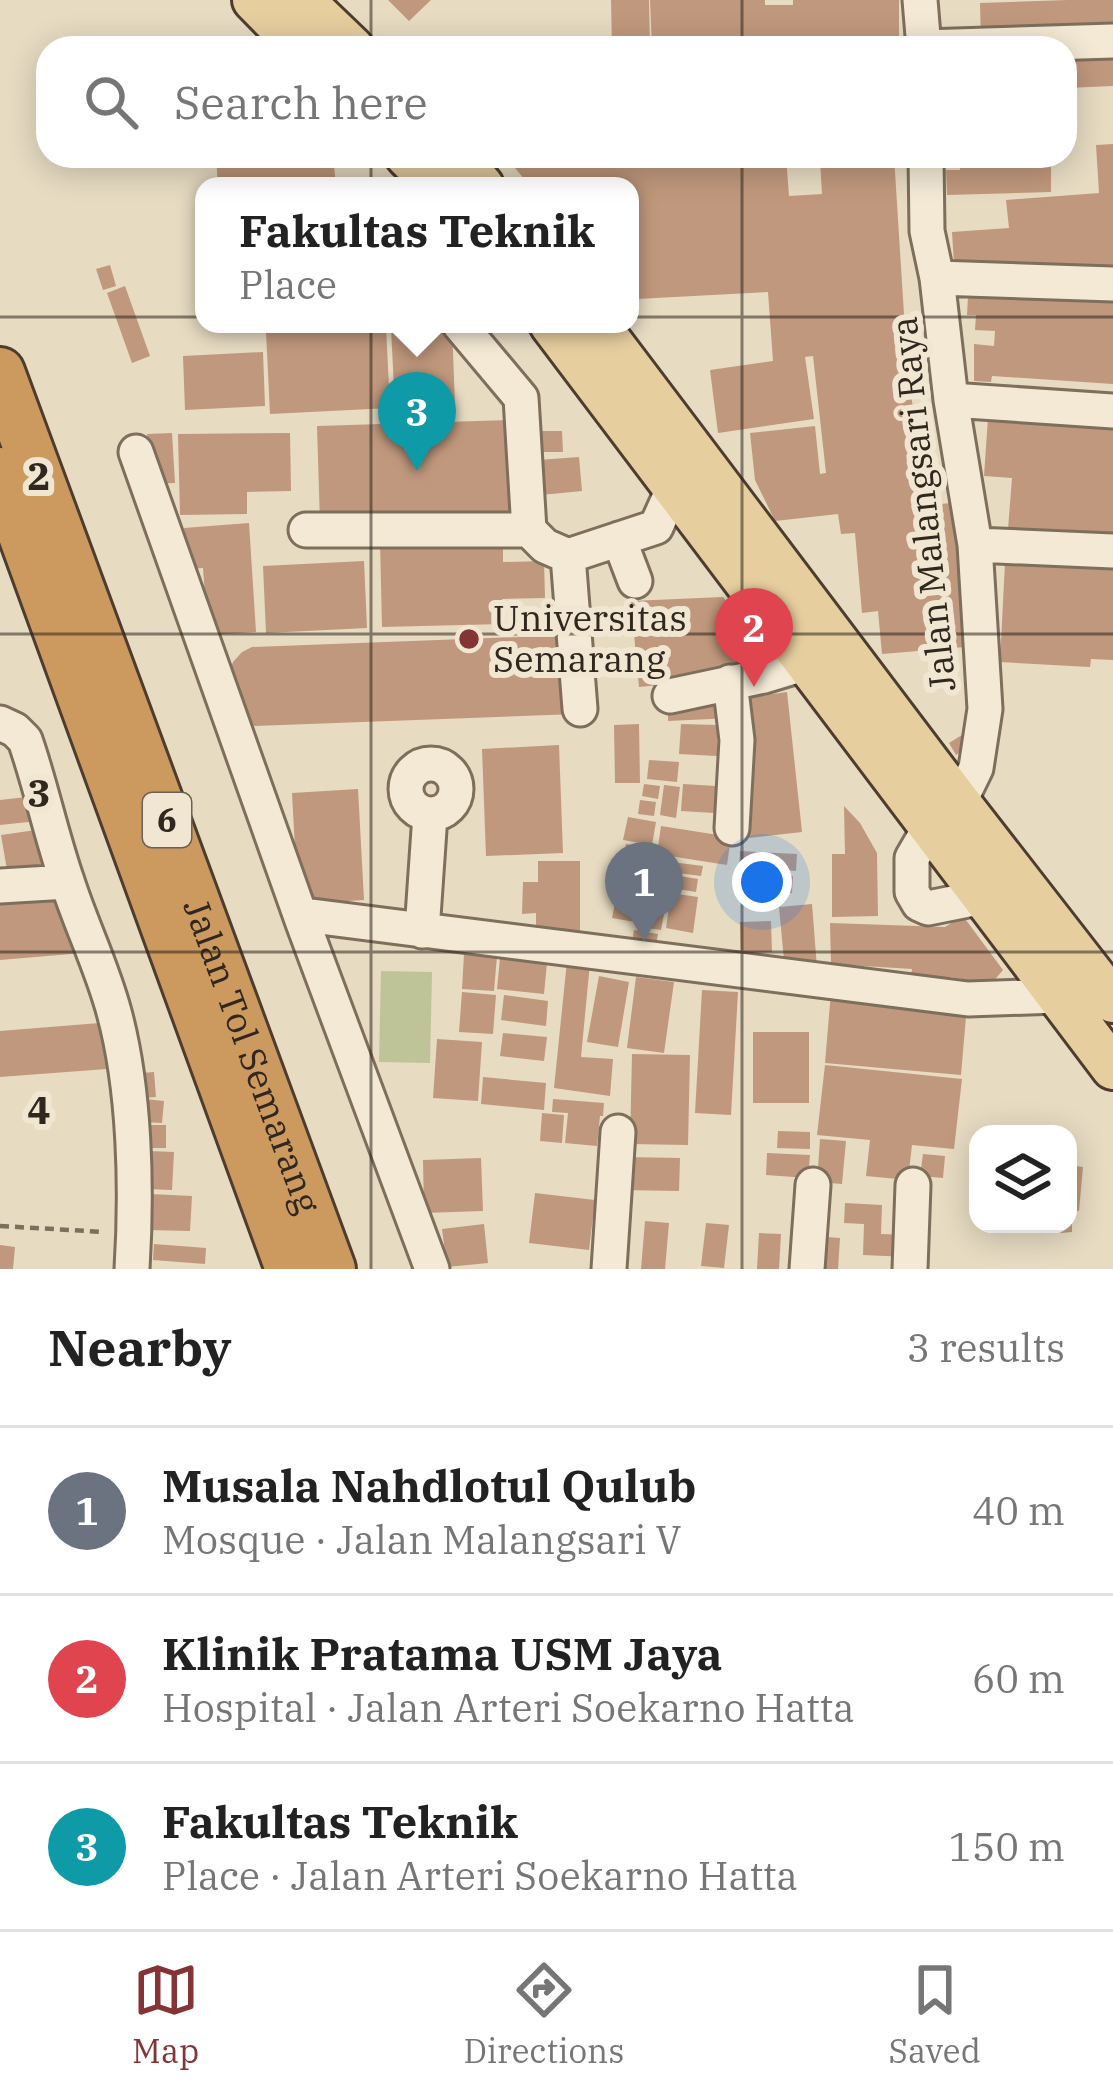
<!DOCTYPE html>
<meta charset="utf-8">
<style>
:root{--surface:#fff;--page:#f2f2f2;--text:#222;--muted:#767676;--line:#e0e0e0;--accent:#853436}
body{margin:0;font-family:"IBM Plex Serif",serif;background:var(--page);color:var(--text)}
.controls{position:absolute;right:36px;bottom:36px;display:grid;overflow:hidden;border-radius:24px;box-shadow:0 6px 30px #0003}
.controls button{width:108px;height:108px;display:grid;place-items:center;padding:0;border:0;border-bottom:3px solid var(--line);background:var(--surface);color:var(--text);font:60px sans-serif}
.you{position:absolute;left:762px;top:882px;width:42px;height:42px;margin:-30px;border:9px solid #fff;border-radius:50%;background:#1a73e8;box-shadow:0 0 0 18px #1a73e833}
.badge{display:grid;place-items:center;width:78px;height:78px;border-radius:50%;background:var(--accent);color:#fff;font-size:39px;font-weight:700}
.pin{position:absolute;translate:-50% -99px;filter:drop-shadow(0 3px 6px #0008)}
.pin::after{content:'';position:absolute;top:63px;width:42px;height:36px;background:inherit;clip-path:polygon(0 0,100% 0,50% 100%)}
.popup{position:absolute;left:195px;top:177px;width:444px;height:156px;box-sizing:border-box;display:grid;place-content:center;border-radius:24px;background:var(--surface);filter:drop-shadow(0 3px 9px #0005);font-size:39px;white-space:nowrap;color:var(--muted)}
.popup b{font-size:45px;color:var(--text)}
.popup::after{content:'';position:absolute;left:50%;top:100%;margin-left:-24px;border:24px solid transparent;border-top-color:var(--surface)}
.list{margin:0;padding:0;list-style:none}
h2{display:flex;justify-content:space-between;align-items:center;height:156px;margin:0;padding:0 48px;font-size:51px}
h2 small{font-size:39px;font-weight:400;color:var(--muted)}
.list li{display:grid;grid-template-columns:78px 1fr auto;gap:36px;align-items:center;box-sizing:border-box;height:168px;padding:0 48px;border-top:3px solid var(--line)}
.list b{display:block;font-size:45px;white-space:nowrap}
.list p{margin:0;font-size:39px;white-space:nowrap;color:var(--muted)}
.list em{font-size:39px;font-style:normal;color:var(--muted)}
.icon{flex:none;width:66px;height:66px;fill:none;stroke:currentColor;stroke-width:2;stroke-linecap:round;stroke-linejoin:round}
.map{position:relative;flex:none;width:1113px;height:1269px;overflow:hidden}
.search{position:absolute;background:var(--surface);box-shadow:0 6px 30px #0003;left:36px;right:36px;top:36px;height:132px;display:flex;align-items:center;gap:30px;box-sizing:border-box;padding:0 42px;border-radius:36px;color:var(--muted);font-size:45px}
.sheet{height:660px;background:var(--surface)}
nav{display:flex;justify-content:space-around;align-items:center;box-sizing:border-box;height:168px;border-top:3px solid var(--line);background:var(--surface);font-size:33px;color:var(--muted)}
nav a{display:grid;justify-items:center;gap:6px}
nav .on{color:var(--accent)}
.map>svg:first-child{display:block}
</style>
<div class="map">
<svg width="1113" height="1269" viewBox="0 0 1113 1269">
<rect width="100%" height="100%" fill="#e7dbc2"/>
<path fill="#bfc398" d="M 381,971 L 432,972 L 430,1063 L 379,1062 Z"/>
<path fill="#c0987d" d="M 388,0 L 431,0 L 409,21 Z
M 611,0 L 649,0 L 650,48 L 612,48 Z
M 650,0 L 765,0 L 765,5 L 793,5 L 793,0 L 899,0 L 899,48 L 652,48 Z
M 1068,0 L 1113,0 L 1113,37 L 981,41 L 980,3 Z
M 1113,47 L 1113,86 L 1066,88 L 1065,48 Z
M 1113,144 L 1113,270 L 995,273 L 994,261 L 954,264 L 952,232 L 1009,228 L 1006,200 L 1099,193 L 1096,145 Z
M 216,156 L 333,156 L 336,186 L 218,186 Z
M 517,156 L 786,156 L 789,196 L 822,194 L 820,160 L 807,161 L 807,156 L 894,156 L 906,346 L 916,437 L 931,435 L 940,504 L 952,503 L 965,647 L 882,654 L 878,611 L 862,613 L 855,533 L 841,534 L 838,514 L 775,521 L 755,480 L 750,433 L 815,426 L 820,474 L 826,473 L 813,356 L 805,357 L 814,419 L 718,433 L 710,370 L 773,361 L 768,292 L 637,299 L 636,274 L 630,275 L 630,186 L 556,186 L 549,177 L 538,186 L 530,186 L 510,162 Z
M 960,156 L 1051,156 L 1051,192 L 947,195 L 946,170 L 960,170 Z
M 110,265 L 116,286 L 103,290 L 96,269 Z
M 125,286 L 150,356 L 132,363 L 107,293 Z
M 1035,291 L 1113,292 L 1113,384 L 992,376 L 991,382 L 974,381 L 974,344 L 994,346 L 995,331 L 975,330 L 976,315 L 967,315 L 968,296 L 1035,300 Z
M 386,326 L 390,408 L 270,414 L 266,332 Z
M 452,326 L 455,405 L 395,407 L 391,329 Z
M 263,352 L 265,406 L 185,410 L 183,356 Z
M 988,418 L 1113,427 L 1113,536 L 1008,529 L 1012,478 L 984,476 Z
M 514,420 L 516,516 L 320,523 L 317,426 Z
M 533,431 L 562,431 L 563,452 L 534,452 Z
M 172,433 L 175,483 L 150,484 L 147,434 Z
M 290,433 L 291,491 L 247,492 L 247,514 L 180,515 L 178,434 Z
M 579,457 L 582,491 L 541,495 L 538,460 Z
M 249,523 L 256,632 L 208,635 L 203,568 L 187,569 L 184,528 Z
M 503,539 L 503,562 L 544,561 L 545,598 L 502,599 L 503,624 L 382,627 L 380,541 Z
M 364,561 L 367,628 L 266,633 L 263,566 Z
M 1005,562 L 1113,568 L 1113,660 L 1091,659 L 1090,667 L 1000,662 Z
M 723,597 L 771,660 L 764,675 L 639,687 L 631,601 Z
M 573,635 L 576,714 L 255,726 L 245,721 L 229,673 L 233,662 L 242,652 L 252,647 Z
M 729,685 L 732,718 L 668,721 L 668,699 Z
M 787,692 L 802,832 L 749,838 L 738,699 Z
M 639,724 L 640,783 L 615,783 L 614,725 Z
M 681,724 L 718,725 L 717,756 L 679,754 Z
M 970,730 L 977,741 L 956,755 L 949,743 Z
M 559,745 L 563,853 L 486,856 L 482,749 Z
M 649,760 L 679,762 L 677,782 L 647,779 Z
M 644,784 L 660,786 L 658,799 L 642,796 Z
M 683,784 L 716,786 L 714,813 L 681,811 Z
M 664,785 L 680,787 L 676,818 L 660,815 Z
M 358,789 L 364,900 L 298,904 L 292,793 Z
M 35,796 L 38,821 L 0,825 L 0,800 Z
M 640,800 L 656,802 L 654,816 L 638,814 Z
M 844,806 L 860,823 L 877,853 L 878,916 L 832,917 L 832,854 L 845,854 Z
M 628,817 L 656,822 L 652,845 L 623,840 Z
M 661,826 L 731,837 L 727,865 L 657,854 Z
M 43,829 L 49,863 L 7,870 L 1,835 Z
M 626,844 L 649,848 L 643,884 L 619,880 Z
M 740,851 L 797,854 L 796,871 L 739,867 Z
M 656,860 L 703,866 L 701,876 L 655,870 Z
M 538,861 L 580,861 L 580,941 L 536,941 L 536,913 L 522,914 L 523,882 L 538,882 Z
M 735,871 L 793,876 L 792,893 L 733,888 Z
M 667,874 L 698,879 L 696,892 L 665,887 Z
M 619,884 L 642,889 L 635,922 L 612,918 Z
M 647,890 L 668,893 L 661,930 L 640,927 Z
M 0,893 L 65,897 L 83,953 L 0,960 Z
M 671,893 L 698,897 L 693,933 L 666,928 Z
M 812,904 L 817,968 L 785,971 L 779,907 Z
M 963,916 L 1003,970 L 991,984 L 950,977 L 949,988 L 910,984 L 912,969 L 831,964 L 830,923 L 945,927 Z
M 771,921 L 772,952 L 741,953 L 740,922 Z
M 634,930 L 658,934 L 655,951 L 631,948 Z
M 501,948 L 548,952 L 544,994 L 497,989 Z
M 464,954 L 497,956 L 494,991 L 462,989 Z
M 567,961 L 590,963 L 581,1057 L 613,1059 L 610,1096 L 554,1088 Z
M 599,976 L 629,982 L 618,1047 L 587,1042 Z
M 636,977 L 674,982 L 664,1053 L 627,1048 Z
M 702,990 L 738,992 L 731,1115 L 695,1113 Z
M 462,992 L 496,995 L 493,1034 L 459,1032 Z
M 831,992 L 967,1005 L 961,1075 L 825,1063 Z
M 504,995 L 548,1001 L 546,1026 L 501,1020 Z
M 112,1022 L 120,1068 L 0,1077 L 0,1031 Z
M 753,1032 L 809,1032 L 809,1103 L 753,1103 Z
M 503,1033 L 547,1037 L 544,1061 L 500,1056 Z
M 437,1039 L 482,1042 L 478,1101 L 433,1098 Z
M 632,1054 L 690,1055 L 688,1145 L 630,1144 Z
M 825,1065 L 962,1079 L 954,1149 L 912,1145 L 908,1180 L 866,1176 L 870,1140 L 817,1135 Z
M 154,1072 L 156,1097 L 143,1098 L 141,1073 Z
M 483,1077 L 546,1083 L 544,1110 L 481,1104 Z
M 145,1099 L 164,1101 L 162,1123 L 143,1122 Z
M 553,1099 L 604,1103 L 603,1116 L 600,1116 L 597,1146 L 565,1143 L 568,1113 L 552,1112 Z
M 542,1113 L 564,1115 L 562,1143 L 540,1141 Z
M 145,1125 L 166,1125 L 166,1148 L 145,1148 Z
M 778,1131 L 810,1132 L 810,1149 L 777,1148 Z
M 820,1139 L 846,1141 L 842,1184 L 817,1182 Z
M 149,1151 L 174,1152 L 172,1190 L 147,1189 Z
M 767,1153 L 810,1155 L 808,1178 L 766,1175 Z
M 923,1154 L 945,1156 L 943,1178 L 920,1176 Z
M 625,1157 L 680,1158 L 679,1191 L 624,1190 Z
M 481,1158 L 483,1211 L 424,1213 L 423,1160 Z
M 1068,1165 L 1083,1167 L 1079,1211 L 1068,1210 Z
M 535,1193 L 595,1200 L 589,1250 L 529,1243 Z
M 150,1194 L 192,1196 L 190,1231 L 149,1230 Z
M 845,1203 L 882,1205 L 881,1234 L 909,1235 L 908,1257 L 863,1255 L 864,1224 L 844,1223 Z
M 1068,1213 L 1072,1213 L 1072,1232 L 1061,1233 L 1061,1224 L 1068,1224 Z
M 645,1221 L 669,1223 L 665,1269 L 641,1269 Z
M 706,1223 L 729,1225 L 724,1268 L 701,1266 Z
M 484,1224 L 488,1263 L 447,1267 L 442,1229 Z
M 759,1233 L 781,1234 L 779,1269 L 757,1269 Z
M 812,1236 L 840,1238 L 838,1269 L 810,1269 Z
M 154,1244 L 206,1248 L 205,1264 L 153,1260 Z
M 0,1245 L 15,1247 L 13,1269 L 0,1269 Z"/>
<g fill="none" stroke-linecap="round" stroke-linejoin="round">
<g stroke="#7e6e5c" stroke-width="39">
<path id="minor" d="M 920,0 L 924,48
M 924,47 L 1113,41
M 926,156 L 927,231 L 937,278 L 951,400 L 975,545 L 985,709 L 976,768 L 959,803 L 930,827 L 912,858 L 912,892 L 919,904 L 928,908 L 983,897
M 937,278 L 1113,284
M 459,324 L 521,398 L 529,530
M 951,400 L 1113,411
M 136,452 L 303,923
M 306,530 L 529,530 L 545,546 L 568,556 L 656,527 L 674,487 L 686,475
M 619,539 L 635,581
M 975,545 L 1113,551
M 568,556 L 580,709
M 730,682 L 737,740 L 732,828
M 670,696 L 764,676 L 807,663
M 0,723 L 15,730 L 25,740 C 41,786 51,835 67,881 C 81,925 102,967 114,1012 C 135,1089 137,1189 132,1269
M406 789a25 25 0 1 1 50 0a25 25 0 1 1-50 0Z
M 0,886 L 67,882
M 422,931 L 430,815
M 432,1269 L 303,923 L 312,916 L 968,999 L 1058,996
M 609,1269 L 618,1132
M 807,1269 L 813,1185
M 910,1269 L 913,1185"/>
</g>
<g stroke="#4d3d30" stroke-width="48">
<path id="major" d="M 254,0 L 301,48
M 302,0 L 352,48
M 407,156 L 437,186
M 456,156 L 482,186
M 551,324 L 1113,1068
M 597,324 L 959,803 L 1113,1001"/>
</g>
<g stroke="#4d3d30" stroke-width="54">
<g id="highway">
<path id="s1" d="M 0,372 L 331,1269"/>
<path d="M 0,472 L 290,1269"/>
</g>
</g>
<path stroke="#7e6e5c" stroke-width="4.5" stroke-dasharray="9 6" stroke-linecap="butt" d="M 0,1226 L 104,1232"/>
<use href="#minor" stroke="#f3e9d4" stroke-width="33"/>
<use href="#major" stroke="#e6ce9f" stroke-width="42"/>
<use href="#highway" stroke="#cc995e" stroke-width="48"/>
</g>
<path fill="none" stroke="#30271e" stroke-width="3" stroke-opacity="0.55" d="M 371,0 L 371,48M 742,0 L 742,48M 371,156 L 371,1269M 742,156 L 742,1269M 0,317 L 1113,317M 0,634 L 1113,634M 0,952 L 1113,952"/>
<circle fill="#853436" stroke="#f0e6d1" stroke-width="4.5" cx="469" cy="639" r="12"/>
<g text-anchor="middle" stroke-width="12" stroke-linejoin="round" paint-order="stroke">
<rect fill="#f0e6d1" stroke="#6a6054" stroke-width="3" x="143" y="793" width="48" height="54" rx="9"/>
<g font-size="33" font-weight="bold" fill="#30271e">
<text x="167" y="832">6</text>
</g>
<g font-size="36" fill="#30271e" stroke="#f0e6d1">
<text transform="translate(923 504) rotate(-96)" y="13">Jalan Malangsari Raya</text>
<text dy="13" stroke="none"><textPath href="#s1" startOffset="729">Jalan Tol Semarang</textPath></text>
</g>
<g font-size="36" fill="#30271e" stroke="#f0e6d1" text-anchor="start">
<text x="493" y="631">Universitas<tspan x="493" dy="41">Semarang</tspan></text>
</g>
</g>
<g font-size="39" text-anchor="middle" font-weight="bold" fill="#30271e" stroke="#f0e6d1" stroke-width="12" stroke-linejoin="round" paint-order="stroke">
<text x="39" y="490">2</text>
<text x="39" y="807">3</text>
<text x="39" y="1124">4</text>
</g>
</svg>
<div class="controls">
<button><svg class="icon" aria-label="layers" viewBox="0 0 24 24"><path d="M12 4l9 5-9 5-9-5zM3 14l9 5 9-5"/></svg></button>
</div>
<div class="you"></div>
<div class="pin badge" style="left:644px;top:941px;background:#6b7280">1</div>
<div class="pin badge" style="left:754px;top:687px;background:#e0444e">2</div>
<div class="pin badge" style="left:417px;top:471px;background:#0f9aa8">3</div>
<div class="popup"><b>Fakultas Teknik</b>Place</div>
<div class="search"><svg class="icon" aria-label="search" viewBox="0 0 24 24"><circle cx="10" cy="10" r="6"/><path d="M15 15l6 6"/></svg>Search here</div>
</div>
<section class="sheet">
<h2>Nearby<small>3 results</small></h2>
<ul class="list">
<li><span class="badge" style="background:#6b7280">1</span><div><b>Musala Nahdlotul Qulub</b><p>Mosque · Jalan Malangsari V</p></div><em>40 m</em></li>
<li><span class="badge" style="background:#e0444e">2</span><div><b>Klinik Pratama USM Jaya</b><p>Hospital · Jalan Arteri Soekarno Hatta</p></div><em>60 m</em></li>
<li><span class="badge" style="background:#0f9aa8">3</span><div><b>Fakultas Teknik</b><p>Place · Jalan Arteri Soekarno Hatta</p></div><em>150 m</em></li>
</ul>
</section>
<nav>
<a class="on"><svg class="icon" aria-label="map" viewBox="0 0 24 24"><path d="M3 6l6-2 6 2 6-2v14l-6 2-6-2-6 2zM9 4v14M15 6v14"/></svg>Map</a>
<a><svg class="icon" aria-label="directions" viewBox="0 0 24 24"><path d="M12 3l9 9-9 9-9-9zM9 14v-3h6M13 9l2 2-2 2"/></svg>Directions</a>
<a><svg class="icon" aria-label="saved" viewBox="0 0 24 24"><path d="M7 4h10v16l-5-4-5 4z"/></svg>Saved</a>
</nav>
